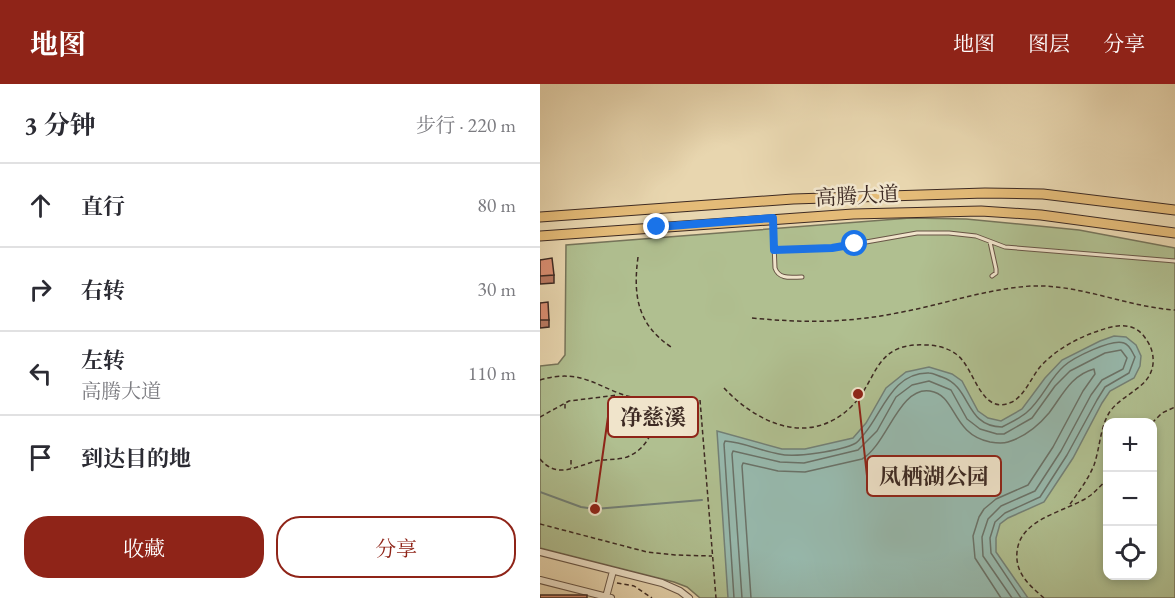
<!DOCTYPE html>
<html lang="zh">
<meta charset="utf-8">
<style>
:root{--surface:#fff;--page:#f7f7f7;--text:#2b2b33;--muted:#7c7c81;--line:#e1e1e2;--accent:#8f2418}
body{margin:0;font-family:"EB Garamond","Noto Serif SC",serif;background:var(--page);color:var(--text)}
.controls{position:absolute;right:18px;bottom:18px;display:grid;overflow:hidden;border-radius:12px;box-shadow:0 3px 9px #0003}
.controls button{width:54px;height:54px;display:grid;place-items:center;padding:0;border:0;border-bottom:2px solid var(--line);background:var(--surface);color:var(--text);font:30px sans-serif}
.stop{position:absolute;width:18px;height:18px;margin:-14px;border:4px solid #1a73e8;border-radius:50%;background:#fff}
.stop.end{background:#1a73e8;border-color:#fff;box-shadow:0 2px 6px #0008}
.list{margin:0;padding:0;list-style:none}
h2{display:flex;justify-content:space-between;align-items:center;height:78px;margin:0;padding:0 24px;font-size:26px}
h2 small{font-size:20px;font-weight:400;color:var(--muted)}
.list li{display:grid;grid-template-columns:39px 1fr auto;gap:18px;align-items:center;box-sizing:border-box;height:84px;padding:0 24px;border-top:2px solid var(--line)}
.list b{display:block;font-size:22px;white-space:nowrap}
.list p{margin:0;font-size:20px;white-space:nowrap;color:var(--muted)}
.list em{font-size:20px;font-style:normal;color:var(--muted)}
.actions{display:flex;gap:12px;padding:18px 24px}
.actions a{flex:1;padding:14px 0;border:2px solid var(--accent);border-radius:24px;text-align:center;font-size:21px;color:var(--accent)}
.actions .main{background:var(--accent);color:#fff}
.icon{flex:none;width:33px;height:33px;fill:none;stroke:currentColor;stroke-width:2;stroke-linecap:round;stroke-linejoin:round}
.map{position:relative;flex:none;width:635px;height:514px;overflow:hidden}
header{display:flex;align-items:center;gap:36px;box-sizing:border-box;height:84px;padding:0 30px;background:var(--accent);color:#fff}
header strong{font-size:28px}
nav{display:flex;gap:33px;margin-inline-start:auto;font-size:21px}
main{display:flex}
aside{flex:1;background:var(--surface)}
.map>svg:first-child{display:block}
</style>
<header>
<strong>地图</strong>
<nav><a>地图</a><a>图层</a><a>分享</a></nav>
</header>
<main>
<aside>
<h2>3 分钟<small>步行 · 220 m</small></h2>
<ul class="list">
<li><svg class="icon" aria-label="ahead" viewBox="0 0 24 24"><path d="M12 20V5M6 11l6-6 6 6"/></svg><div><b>直行</b></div><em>80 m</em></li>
<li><svg class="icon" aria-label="right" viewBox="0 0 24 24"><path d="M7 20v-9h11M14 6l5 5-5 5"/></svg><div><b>右转</b></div><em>30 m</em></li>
<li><svg class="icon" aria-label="left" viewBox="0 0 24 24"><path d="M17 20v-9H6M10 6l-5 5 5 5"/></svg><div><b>左转</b><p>高腾大道</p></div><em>110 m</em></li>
<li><svg class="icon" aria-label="arrive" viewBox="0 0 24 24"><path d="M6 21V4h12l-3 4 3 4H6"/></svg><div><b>到达目的地</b></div></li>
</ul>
<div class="actions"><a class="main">收藏</a><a>分享</a></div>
</aside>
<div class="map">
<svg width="635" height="514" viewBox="0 0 635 514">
<rect width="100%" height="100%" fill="#e8d6af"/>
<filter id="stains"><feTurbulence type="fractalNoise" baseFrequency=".00333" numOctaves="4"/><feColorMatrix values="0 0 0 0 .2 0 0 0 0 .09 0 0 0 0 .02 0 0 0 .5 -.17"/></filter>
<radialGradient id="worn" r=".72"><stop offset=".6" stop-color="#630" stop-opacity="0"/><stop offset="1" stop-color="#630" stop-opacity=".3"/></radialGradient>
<path fill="#b0bf90" stroke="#76745a" stroke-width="1.5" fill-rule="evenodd" d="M 370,134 L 426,135 L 539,146 L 635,164 L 635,514 L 160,514 L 147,503 L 134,498 L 0,464 L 0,282 L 18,280 L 25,271 L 26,161 ZM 568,338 L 612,338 L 612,492 L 568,492 Z"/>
<path fill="#97b9ad" stroke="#738076" stroke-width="1.5" d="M 574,252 L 586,253 L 596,261 L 601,272 L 600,282 L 594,294 L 570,307 L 562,319 L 533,374 L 504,418 L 468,434 L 460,440 L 456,454 L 456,468 L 488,514 L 188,514 L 177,347 L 242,365 L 265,365 L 313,354 L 326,339 L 346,304 L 366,288 L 389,283 L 412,290 L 422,297 L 438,327 L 448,334 L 461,337 L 482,325 L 505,294 L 522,276 L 560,257 Z"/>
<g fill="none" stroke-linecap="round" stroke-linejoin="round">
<path stroke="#6a7268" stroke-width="1.5" d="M 194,514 L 184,360 L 185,357 C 203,358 221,367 239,370 C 255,374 301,367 316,359 C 319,357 322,352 325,349 C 343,327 353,288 389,289 C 393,289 398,292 402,293 C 432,303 424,342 462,343 C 470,339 480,334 486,329 C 502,316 509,295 524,282 C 533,274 572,254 584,259 C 590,261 592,268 595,273 L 589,289 L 565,303 L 557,316 L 527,371 L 500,413 L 465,429 L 455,438 L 450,454 L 451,469 L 481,514
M 202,514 L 192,370 L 193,367 L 240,378 L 264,379 L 318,366 L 337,347 L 356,313 L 372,301 L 389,297 L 411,306 L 427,335 L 440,345 L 457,350 L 464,350 L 492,334 L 515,302 L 530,287 L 565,269 L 581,266 L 587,274 L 583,285 L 562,296 L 551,311 L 521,367 L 495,407 L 461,422 L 448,435 L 442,453 L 443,472 L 472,514
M 211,514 L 202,382 L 203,379 L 238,387 L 265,388 L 322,375 C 347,361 359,302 390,307 C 417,311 411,350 450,358 C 456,359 462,360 468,358 C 484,353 499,341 509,329 C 522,312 531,291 554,285 L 555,290 L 543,307 L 513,363 L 488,401 L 456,415 L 444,425 L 439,433 L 433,452 L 435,474 L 461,514"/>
<path stroke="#738076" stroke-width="2" d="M 0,408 L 41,423 L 55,425 L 162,416"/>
<g stroke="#685546" stroke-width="5">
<path id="lane" d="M 233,136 L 235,184 C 239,196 252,193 262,193
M 450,158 L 456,185 L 456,189 L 452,192
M 234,166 L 292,164 L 377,149 L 409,149 L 436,152 L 465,163 L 635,177"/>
</g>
<g stroke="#685546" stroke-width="8">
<path id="street" d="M 0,468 L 122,499 L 140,507 L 149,514
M 0,496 L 71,514
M 66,513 L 73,487"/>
</g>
<g stroke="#3d2a23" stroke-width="11">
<path id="primary" d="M 0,133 L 253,115 L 445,109 L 503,110 L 635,126
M 0,152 L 313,130 L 441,127 L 501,131 L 635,149"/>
</g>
<path stroke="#3d2a23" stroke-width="1.5" stroke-dasharray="4.5 3" stroke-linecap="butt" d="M 98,173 C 93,211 97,240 131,263
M 212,234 C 263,239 307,239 357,229 C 402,221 445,205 491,202 C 540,200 587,223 635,226
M 0,296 C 47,282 62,310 102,315
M 184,304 C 218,340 269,363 311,323 C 338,297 333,258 386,261 C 396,261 408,264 416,270 C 435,283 440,333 472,318 C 485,311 491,294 500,283 C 516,265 539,253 561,246 C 575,241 592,238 603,251 C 610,260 614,268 613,280 C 610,305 582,309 569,329 C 560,344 560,364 554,381 C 548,396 537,410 528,423
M 160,316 L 176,514
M 25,320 L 25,327
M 0,333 L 29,317 L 78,311
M 612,339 L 622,329 L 635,323
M 0,375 C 17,395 34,383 56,377 C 65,375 74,376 84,374 C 109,366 117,342 115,318
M 31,376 L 31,384
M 0,440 L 107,468 L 135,471 L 172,472
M 77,499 L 94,502 L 112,514
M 504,514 C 489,501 475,489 477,468 C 480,433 528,428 551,411 C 557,406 562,400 568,395"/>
<use href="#lane" stroke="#f0e4cb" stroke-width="3"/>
<use href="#street" stroke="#f0e4cb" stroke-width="6"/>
<use href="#primary" stroke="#e4bb78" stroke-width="9"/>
</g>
<path fill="#bb7a62" stroke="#3d2a23" stroke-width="1.5" d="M 0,176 L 14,191 L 14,199 L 0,200 Z
M 0,219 L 9,236 L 9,243 L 0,244 Z"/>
<path fill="#da8e72" stroke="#3d2a23" stroke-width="1.5" d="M 12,174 L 14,191 L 0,192 L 0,176 Z
M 8,218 L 9,236 L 0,236 L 0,219 Z
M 0,511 L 47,511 L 47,514 L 0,514 Z"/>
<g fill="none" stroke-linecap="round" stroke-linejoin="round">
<path stroke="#1a73e8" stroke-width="8" d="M 117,143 L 233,134 L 234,166 L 292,164 L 315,160"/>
</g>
<g text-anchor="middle" stroke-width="5" stroke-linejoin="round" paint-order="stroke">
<g font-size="21" fill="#3d2a23" stroke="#f0e4cb">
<text transform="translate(317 112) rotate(-3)" y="7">高腾大道</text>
</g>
</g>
<path fill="none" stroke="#8f2418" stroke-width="2" d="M55 425L68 333M318 310L327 392"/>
<g fill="#8f2418" stroke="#f0e4cb" stroke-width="2">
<circle cx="55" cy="425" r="6"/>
<circle cx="318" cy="310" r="6"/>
</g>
<g fill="#f0e4cb" stroke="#8f2418" stroke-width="2">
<rect x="68" y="313" width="90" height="40" rx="6"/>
<rect x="327" y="372" width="134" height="40" rx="6"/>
</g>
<g font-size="22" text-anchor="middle" font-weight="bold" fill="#3d2a23">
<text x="113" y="341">净慈溪</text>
<text x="394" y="400">凤栖湖公园</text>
</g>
<rect width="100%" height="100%" filter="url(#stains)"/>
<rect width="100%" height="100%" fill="url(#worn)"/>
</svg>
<div class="controls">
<button>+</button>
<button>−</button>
<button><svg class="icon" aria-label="locate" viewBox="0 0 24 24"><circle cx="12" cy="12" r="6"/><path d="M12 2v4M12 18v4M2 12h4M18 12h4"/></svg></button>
</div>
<div class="stop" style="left:315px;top:160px"></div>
<div class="stop end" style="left:117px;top:143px"></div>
</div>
</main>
